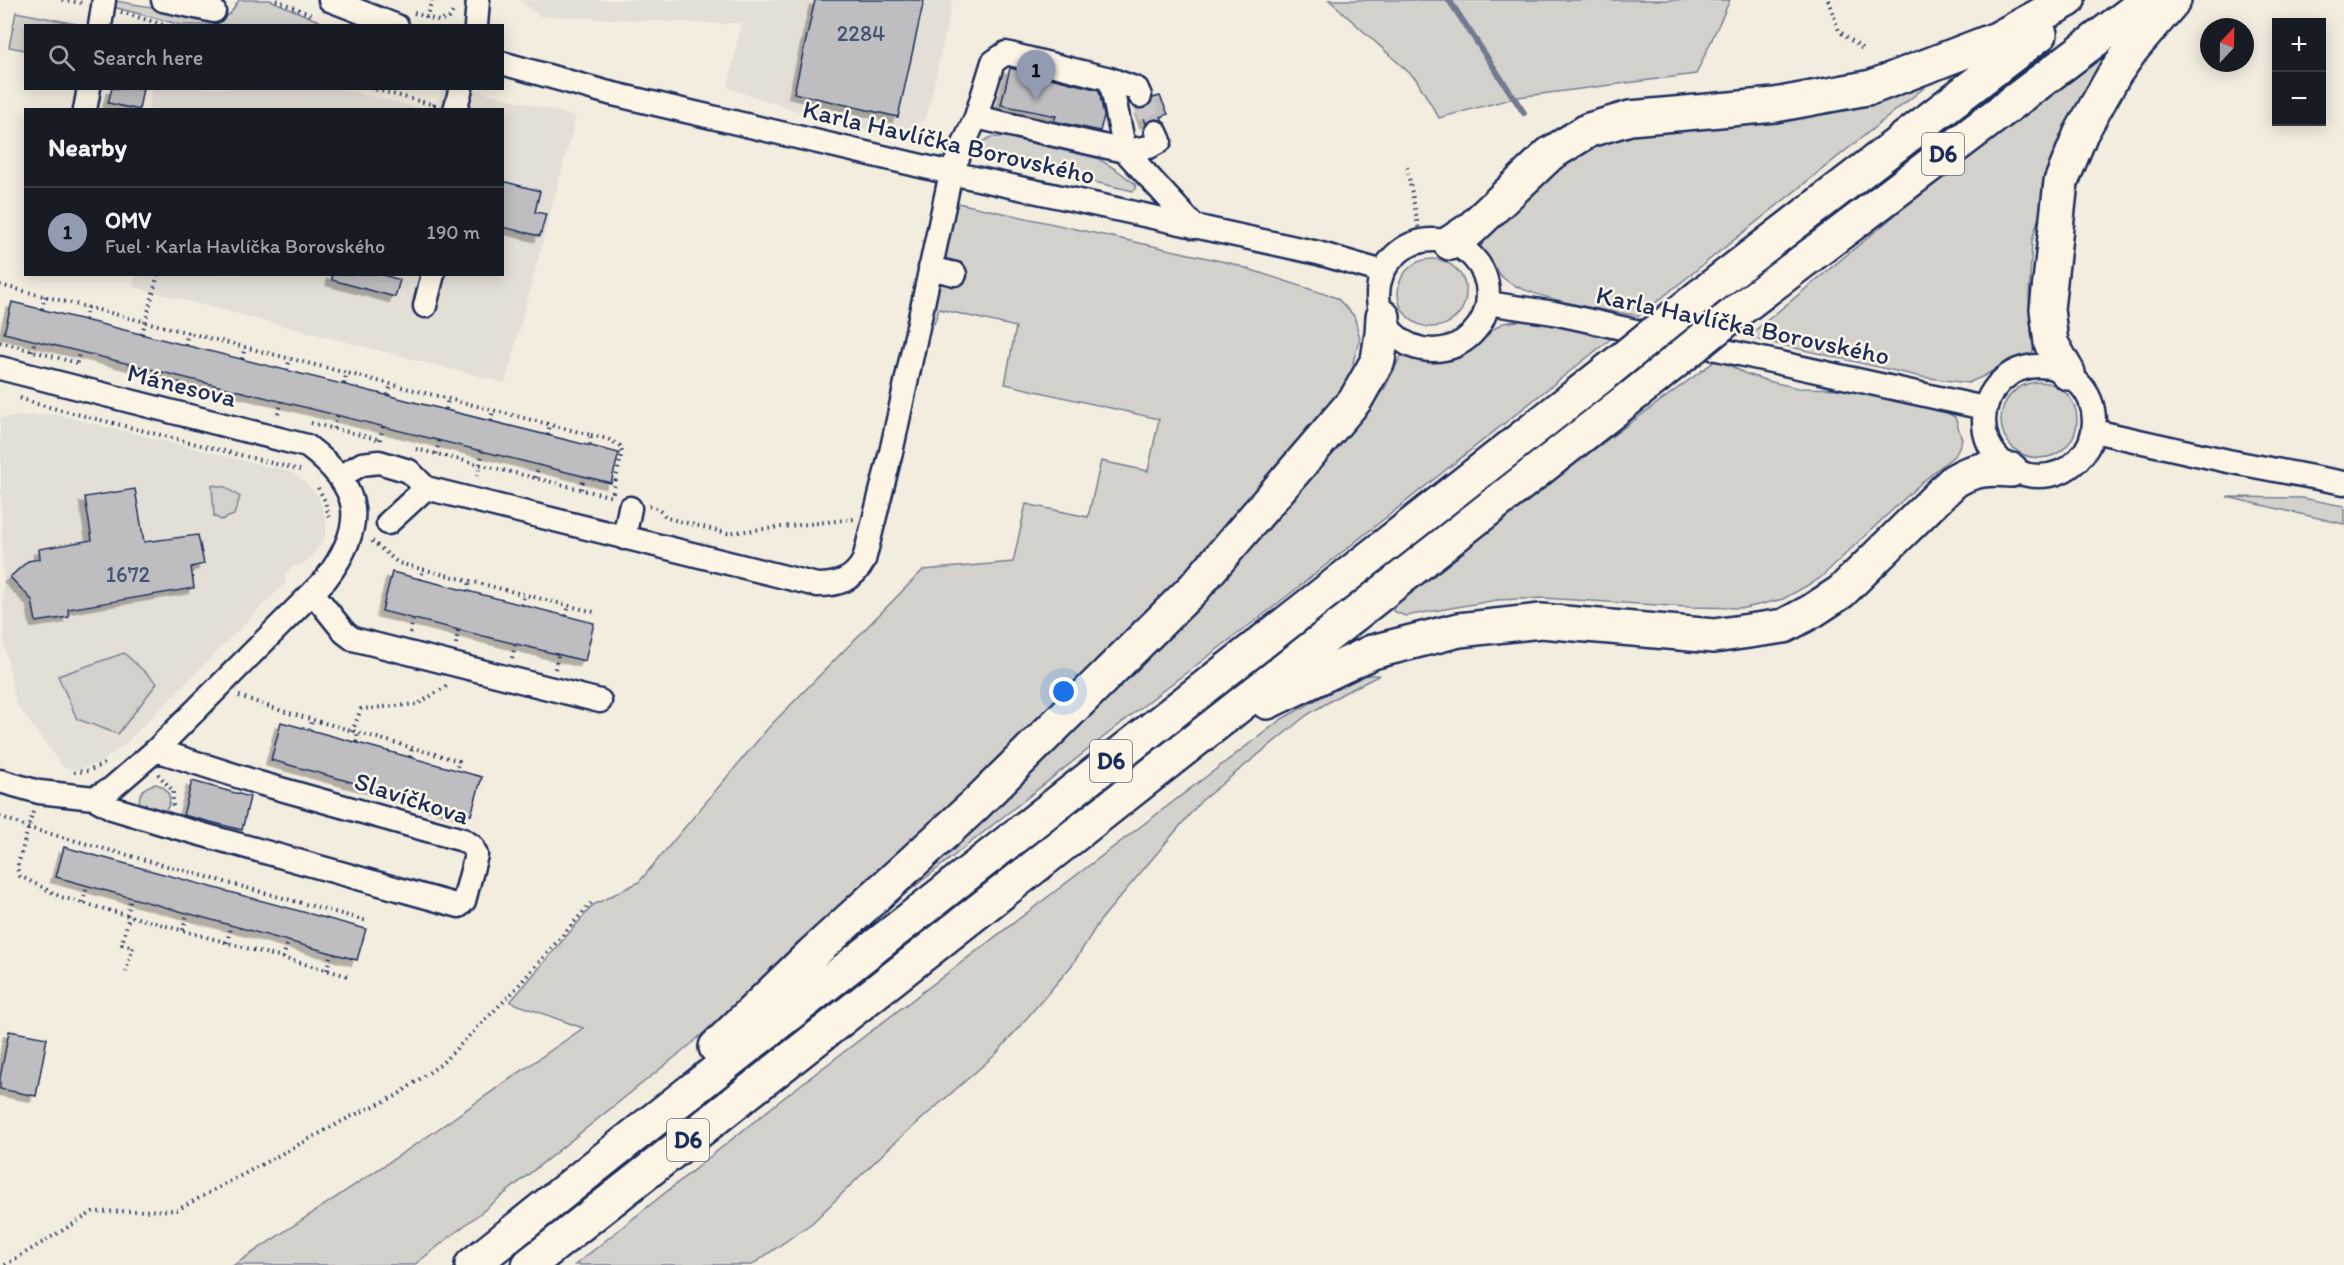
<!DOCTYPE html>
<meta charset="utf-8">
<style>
:root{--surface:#171b24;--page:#20242c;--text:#f1f3f6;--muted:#9ea1a6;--line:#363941;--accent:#919bb2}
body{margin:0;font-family:Itim,sans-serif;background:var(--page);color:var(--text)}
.controls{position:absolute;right:18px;top:18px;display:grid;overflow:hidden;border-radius:0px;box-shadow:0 3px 15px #0003}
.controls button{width:54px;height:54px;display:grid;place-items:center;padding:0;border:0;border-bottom:2px solid var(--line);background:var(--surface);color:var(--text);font:30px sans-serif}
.compass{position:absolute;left:2200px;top:18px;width:54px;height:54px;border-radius:50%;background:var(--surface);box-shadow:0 3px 15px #0003;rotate:22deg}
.you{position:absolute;left:1064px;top:692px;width:21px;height:21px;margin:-15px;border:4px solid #fff;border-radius:50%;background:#1a73e8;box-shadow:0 0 0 9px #1a73e833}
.badge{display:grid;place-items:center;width:39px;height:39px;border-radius:50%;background:var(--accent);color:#111;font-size:20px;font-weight:700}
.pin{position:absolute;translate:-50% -50px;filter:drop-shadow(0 2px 3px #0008)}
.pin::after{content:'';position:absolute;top:32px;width:21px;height:18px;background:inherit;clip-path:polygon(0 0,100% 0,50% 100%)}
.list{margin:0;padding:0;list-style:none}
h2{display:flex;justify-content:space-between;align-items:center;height:78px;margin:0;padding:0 24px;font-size:26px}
h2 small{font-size:20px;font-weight:400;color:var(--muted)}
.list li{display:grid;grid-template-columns:39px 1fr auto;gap:18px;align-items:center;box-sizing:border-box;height:90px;padding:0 24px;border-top:2px solid var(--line)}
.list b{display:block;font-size:22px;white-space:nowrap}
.list p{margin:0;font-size:20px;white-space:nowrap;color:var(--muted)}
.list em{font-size:20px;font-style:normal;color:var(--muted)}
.icon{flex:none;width:33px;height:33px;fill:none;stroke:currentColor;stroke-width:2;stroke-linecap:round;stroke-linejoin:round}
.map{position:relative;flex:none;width:2344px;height:1265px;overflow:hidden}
.search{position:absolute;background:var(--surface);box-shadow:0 3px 15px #0003;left:24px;top:24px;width:480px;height:66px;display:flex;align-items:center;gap:15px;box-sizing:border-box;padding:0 21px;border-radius:0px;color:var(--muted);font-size:22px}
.panel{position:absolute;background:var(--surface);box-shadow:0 3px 15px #0003;left:24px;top:108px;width:480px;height:168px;border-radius:0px}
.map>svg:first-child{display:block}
</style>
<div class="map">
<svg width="2344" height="1265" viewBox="0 0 2344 1265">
<defs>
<filter id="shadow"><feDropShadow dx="-5.5" dy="5.5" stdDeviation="0" flood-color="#0004"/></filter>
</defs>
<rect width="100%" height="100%" fill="#f3ede0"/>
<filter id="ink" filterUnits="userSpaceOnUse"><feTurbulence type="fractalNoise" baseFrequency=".0167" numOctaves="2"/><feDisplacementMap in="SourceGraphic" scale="12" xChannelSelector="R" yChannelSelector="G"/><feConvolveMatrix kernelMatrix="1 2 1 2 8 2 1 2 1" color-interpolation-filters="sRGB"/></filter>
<g filter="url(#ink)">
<path fill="#e3dfd6" d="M 519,0 L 953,0 L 926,119 L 895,136 L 807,114 L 728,88 L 741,23 L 723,24 L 539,16 Z
M 153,88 L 340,89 L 426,109 L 148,109 Z
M 442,89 L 473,89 L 576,117 L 505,383 L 133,287 L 136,274 L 502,274 L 502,110 L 437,109 Z
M 54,414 L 287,471 L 300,477 L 318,496 L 326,521 L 326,533 L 322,543 L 308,560 L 301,565 L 293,566 L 285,574 L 286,582 L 125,744 L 103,761 L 80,769 L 64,768 L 16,704 L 4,643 L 0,418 Z"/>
<path fill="#d3d1cc" stroke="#778095" stroke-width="1.5" d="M 239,0 L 270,0 L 328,25 L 181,25 L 110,6 L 115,1 L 219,18 L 230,14 Z
M 1329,0 L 1730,0 L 1696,74 L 1518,97 L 1439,118 L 1416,79 Z
M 16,12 L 77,24 L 77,25 L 26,26 L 25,50 L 9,47 Z
M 2104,56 L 2101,65 L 2069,120 L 2057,151 L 2032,241 L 2029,295 L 2031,329 L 2034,346 L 2032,354 L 2012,359 L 1984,376 L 1968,383 L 1922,377 L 1747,337 L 1905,207 Z
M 1922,79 L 1925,87 L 1639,316 C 1608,311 1524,298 1502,277 C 1493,269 1487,256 1481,247 L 1486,235 L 1549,169 L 1590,141 Z
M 991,137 L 1005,137 L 1097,158 L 1117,170 L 1135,184 L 1136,189 L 1133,191 L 977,155 L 974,151 L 976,145 Z
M 953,202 L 1230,263 L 1337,298 L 1354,316 L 1360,338 L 1353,362 L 1357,368 L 1313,430 L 1146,622 L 852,900 L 690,1045 L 483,1211 L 414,1265 L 234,1265 L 418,1143 L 583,1028 L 510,1002 L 593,905 L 639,882 L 769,727 L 923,570 L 1013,562 L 1026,504 L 1088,517 L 1101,461 L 1148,471 L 1159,419 L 1005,384 L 1016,327 L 939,309 L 934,324 L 928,321 L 938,279 L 960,282 L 964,268 L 942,260 Z
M1398 293a34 34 0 1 1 68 0a34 34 0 1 1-68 0Z
M 1533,319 L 1613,337 L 1272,608 L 1162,691 L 899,899 L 896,892 L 1134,662 L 1385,388 L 1403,352 L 1421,360 L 1444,358 L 1472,344 L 1503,323 Z
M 1718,359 L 1744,373 L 1768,381 L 1798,388 L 1853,389 L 1937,407 L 1955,417 L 1962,440 L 1956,454 L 1921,483 L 1819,579 L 1783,599 L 1745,608 L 1688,607 L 1543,598 L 1497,600 L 1405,616 L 1393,611 L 1394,604 L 1566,470 Z
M2001 420a38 38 0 1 1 76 0a38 38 0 1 1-76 0Z
M 212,485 L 225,487 L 240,497 L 234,515 L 221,520 L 214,516 Z
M 2227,497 L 2302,498 L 2344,506 L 2344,524 Z
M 124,653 L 157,683 L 118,734 L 77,719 L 58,676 Z
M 1361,675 L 1380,675 L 1342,694 L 1307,715 L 1201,801 L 1099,922 L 1073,964 L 996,1054 L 891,1146 L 812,1223 L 752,1265 L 575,1265 L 791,1092 L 1282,719 Z
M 156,784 C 171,788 174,803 163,813 L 140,807 C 137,794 143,786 156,784 Z"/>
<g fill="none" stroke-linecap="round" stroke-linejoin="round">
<path stroke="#707a91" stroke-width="6" d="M 1449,0 L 1524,113"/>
</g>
<path fill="#bebec0" stroke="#1b2f5e" stroke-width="1.5" filter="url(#shadow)" d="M 815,0 L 924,0 L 898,117 L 794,93 Z
M 1010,68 L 1099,90 L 1104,116 L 1100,131 L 1054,121 L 1056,116 L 1001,105 Z
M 112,88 L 143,88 L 139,110 L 108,103 Z
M 1160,96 L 1168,114 L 1161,117 L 1163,121 L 1157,119 L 1146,123 L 1140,109 L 1146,108 L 1153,98 Z
M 502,181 L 540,191 L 535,212 L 546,214 L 540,236 L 502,227 Z
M 332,274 L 380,274 L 400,280 L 395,297 L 332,280 Z
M 12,302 L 619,453 L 611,483 L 4,333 Z
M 135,489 L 144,542 L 198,535 L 204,564 L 191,567 L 194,588 L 68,609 L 69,617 L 36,622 L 32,600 L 10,577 L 28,561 L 40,559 L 39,549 L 92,540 L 85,497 Z
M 392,572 L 594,623 L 585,661 L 382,611 Z
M 281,722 L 482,777 L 471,815 L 271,760 Z
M 192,781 L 250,797 L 242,830 L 183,815 Z
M 64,847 L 366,929 L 357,960 L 56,877 Z
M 9,1031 L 47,1038 L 36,1096 L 0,1089 L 0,1078 Z"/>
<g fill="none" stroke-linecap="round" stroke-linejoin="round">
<path stroke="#c8c7c6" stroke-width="22" stroke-dasharray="22 11" stroke-linecap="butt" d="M 1140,96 L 1156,132"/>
<g stroke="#1b2f5e" stroke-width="27">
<path id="minor" d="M 163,0 L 214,11
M 330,0 L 397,26
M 100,26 L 104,0
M 476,26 L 478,0
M 502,63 L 609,93 L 951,173 L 1318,253 L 1383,272
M 1110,79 L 1137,89 L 1140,96
M 85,110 L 89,88
M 455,110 L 461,88
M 976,117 L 993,62 L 1006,53 L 1110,79 L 1125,151 L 1149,147 L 1160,141 L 1156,132
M1378 295a55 55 0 1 1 110 0a55 55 0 1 1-110 0Z
M 930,268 L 955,274
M 1488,303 L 1554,313 L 1984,408
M 425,306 L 433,274
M1984 421a55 55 0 1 1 110 0a55 55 0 1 1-110 0Z
M 0,368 L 307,446 C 363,488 367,524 326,579 L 156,750 L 111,789 L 94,798
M 2094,431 L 2228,461 L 2344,483
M 341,476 L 362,464 L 379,462 L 409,471 L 426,488 L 817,585 C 838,585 854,580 864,560 L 892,448 L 951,173 L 976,117 L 1125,151 L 1195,227
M 388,523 L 426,488
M 624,538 L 630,508
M 313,593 L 345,633 L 353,639 L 600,701
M 0,781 L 39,792 L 94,798 L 112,808 L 168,825 L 459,906 L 464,901 L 476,855 L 472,846 L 463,840 L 259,783 L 156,750"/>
</g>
<g stroke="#1b2f5e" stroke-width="38">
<path id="highway" d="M 1450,243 L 1471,229 L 1550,154 L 1589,130 L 1630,118 L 1775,105 L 1872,87 L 1997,39 L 2068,0
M 1700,296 L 2040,34
M 1740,309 L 2148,0
M 2068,373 L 2051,343 L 2047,309 L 2061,182 L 2081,133 L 2115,73 L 2132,49 L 2174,0
M 1267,702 L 1372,652 L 1459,630 L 1541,621 L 1714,636 L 1784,626 L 1812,611 L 1841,592 L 1954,481 C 1973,469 1989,468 2011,470
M 716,1047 L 812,954 L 974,806 L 1194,588 L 1356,399 L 1378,360 L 1382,334 L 1383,317
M 472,1265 L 612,1153 L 1610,369
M 529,1265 L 1655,378"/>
</g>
<path stroke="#1b2f5e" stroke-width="4" stroke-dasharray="1.5 4.5" stroke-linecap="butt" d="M 62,0 L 82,3
M 276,0 L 314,16
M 1828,0 L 1839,31 L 1864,50
M 121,12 L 167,26
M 414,13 L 439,21 L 449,18 L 454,10
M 426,18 L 432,0
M 370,88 L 434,105 L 434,103
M 1407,167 L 1421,241
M 0,285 L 591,435 L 590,445
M 42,309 L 45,296
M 85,320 L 87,307
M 142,334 L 158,274
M 0,342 L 77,363
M 185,345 L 188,332
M 32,351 L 35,340
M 242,359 L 245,347
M 77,363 L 79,352
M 287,370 L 290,358
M 134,377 L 136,366
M 160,384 L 191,392
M 344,384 L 347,372
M 178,389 L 181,377
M 388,395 L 391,384
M 20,398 L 37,404 L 300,470
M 234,403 L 237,391
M 446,409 L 448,398
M 278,414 L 282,402
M 491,421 L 493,410
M 311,423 L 377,439
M 334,429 L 337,416
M 548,435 L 550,424
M 591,435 L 608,439 L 620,446 L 622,452 L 612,496
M 380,440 L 383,427
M 416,449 L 613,497
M 436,454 L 439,441
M 477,476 L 483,452
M 536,478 L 538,466
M 318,488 L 325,501 L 329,517
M 581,489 L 584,477
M 649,506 L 657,508 L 667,518 L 727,533 L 854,519
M 372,541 L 398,563 L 594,612
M 420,580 L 423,570
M 468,591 L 470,581
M 522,605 L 524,595
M 566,616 L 569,606
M 410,633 L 413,619
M 456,644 L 458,630
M 512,658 L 515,644
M 555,669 L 558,655
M 239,696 L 282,711 L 459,761 L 456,770
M 310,730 L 312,720
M 352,732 L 361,709 L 418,704 L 450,684
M 356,742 L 358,733
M 410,757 L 412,748
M 74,772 L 88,771 L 104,764
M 158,774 L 173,791 L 173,806
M 33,812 L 17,868 L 20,876 L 61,897 L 348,976
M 0,816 L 29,828 L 367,921
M 83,903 L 87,886
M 127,915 L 131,898
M 183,930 L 187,913
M 227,943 L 231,925
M 283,958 L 288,941
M 327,970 L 331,952
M 126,972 L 133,947 L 122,944 L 129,916
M 5,1265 L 93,1212 L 177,1210 L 350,1117 L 396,1096 L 441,1064 L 510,995 L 591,903"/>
<use href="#minor" stroke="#fcf5e5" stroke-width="22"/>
<use href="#highway" stroke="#fcf5e5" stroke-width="33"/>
<g stroke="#1b2f5e" stroke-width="38" stroke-linecap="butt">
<path id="highway-bridge" d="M 1610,369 L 1700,296
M 1655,378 L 1740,309"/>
</g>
<use href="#highway-bridge" stroke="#fcf5e5" stroke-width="33"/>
</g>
</g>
<g text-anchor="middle" stroke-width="5" stroke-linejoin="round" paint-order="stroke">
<g font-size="22" fill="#445376">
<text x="861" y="41">2284</text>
<text x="128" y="582">1672</text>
</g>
<g fill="#fcf5e5" stroke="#5e6a86" stroke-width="1.5">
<rect x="1922" y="133" width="42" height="42" rx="4.5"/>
<rect x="1090" y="740" width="42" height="42" rx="4.5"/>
<rect x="667" y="1119" width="42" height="42" rx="4.5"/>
</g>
<g font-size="24" font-weight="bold" fill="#1b2f5e">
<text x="1943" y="162">D6</text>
<text x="1111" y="769">D6</text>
<text x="688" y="1148">D6</text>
</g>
<g font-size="26" fill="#1b2f5e" stroke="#fcf5e5">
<text transform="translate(949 142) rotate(13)" y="9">Karla Havlíčka Borovského</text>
<text transform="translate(1743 325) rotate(12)" y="9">Karla Havlíčka Borovského</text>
<text transform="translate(182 385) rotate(14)" y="9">Mánesova</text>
<text transform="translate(412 798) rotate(18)" y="9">Slavíčkova</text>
</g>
</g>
</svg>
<div class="controls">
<button>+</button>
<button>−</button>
</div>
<svg class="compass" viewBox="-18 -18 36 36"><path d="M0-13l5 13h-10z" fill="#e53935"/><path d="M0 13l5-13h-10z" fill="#9ea1a6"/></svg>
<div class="you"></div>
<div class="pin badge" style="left:1036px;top:100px">1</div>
<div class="search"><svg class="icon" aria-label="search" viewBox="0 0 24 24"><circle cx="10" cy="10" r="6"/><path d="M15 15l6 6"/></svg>Search here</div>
<section class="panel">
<h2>Nearby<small></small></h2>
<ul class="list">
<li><span class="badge">1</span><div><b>OMV</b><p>Fuel · Karla Havlíčka Borovského</p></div><em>190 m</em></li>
</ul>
</section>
</div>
